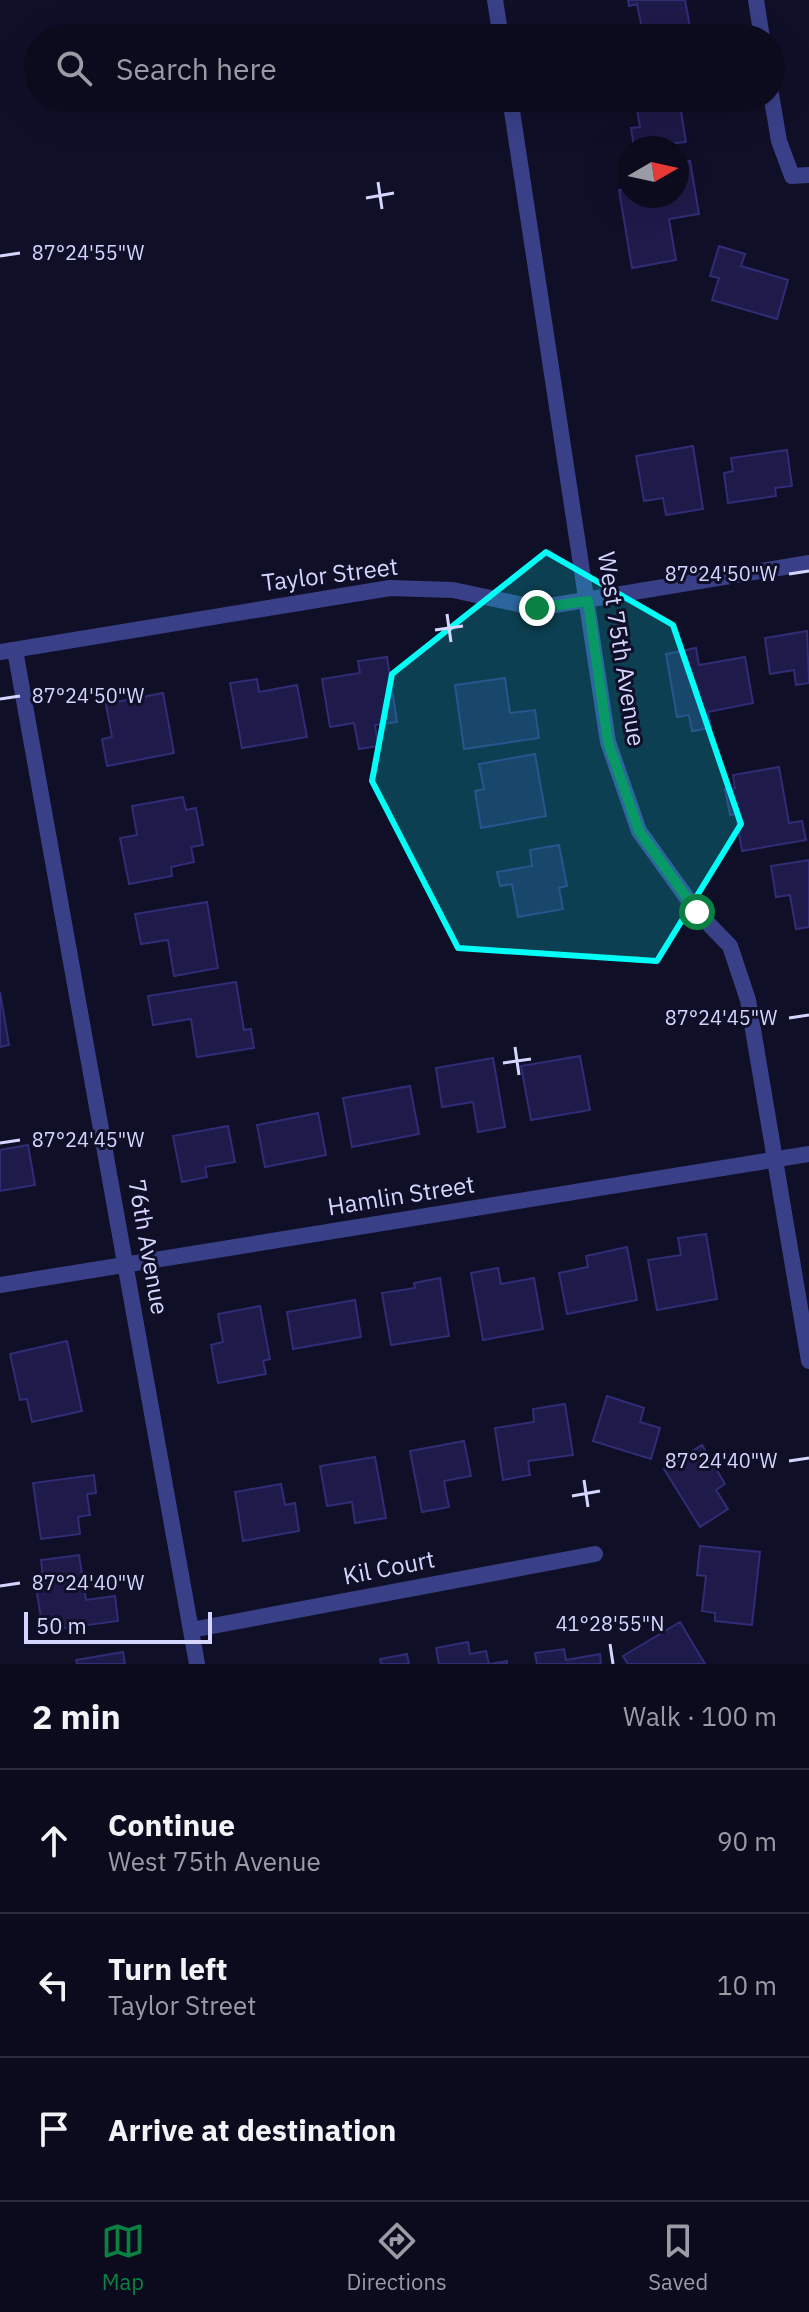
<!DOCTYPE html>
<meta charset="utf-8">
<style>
:root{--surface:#0c0b1e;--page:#1a192b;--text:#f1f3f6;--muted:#9a9ba4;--line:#2c2b3c;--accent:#0b8043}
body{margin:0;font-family:"IBM Plex Sans",sans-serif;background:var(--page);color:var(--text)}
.compass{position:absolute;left:617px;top:136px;width:72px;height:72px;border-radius:50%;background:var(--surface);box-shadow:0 8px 32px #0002;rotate:81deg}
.scale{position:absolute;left:24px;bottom:20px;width:188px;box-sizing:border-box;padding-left:8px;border:4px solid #d5d6ff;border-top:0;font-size:22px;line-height:28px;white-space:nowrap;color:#d5d6ff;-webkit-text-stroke:6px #100f28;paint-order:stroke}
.stop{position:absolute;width:24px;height:24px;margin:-18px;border:6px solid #0b8043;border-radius:50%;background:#fff}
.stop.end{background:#0b8043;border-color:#fff;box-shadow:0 2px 8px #0008}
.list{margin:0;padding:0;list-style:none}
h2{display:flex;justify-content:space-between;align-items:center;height:104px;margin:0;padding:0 32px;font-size:34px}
h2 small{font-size:26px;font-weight:400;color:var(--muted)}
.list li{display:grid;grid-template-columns:52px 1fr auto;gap:24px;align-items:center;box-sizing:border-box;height:144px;padding:0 32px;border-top:2px solid var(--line)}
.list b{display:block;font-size:30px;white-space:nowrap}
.list p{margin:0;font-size:26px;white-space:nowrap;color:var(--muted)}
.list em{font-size:26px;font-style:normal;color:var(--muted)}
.icon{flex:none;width:44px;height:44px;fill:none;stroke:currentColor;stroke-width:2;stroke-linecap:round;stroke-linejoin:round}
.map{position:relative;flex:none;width:809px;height:1664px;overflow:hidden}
.search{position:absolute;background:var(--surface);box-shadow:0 8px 32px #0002;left:24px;right:24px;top:24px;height:88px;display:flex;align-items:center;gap:20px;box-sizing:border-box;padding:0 28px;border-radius:44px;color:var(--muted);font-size:30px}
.sheet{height:536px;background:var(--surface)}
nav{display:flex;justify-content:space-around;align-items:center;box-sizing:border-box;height:112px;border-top:2px solid var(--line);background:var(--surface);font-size:22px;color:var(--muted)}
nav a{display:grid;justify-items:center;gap:4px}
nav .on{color:var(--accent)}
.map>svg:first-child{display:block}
</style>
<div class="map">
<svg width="809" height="1664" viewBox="0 0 809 1664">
<rect width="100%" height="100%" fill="#100f28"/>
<path fill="#1e1a49" stroke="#312c76" stroke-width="2" d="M 628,0 L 685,0 L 692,38 L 644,38 L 637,4 L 629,6 Z
M 635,98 L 687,98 L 679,99 L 686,142 L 634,148 L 631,128 L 640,127 Z
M 690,161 L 699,214 L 669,219 L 676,260 L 632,268 L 619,190 L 629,189 L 629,196 L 677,196 L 677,163 Z
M 719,246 L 745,254 L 741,266 L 788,280 L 777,319 L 712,300 L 719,278 L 710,276 Z
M 693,446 L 703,509 L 666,515 L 663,498 L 644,501 L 636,456 Z
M 787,450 L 792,486 L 775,488 L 776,496 L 728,503 L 724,473 L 733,471 L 731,458 Z
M 807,631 L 809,683 L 796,685 L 794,670 L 770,674 L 765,638 Z
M 696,648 L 699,665 L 745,657 L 753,703 L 708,712 L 711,728 L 692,731 L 689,715 L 677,717 L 666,654 Z
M 387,657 L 397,722 L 375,725 L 378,746 L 359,749 L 354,723 L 330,727 L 322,679 L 360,673 L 358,661 Z
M 505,678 L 510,713 L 535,710 L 539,738 L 464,749 L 455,685 Z
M 257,679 L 259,692 L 297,685 L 307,737 L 242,748 L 230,683 Z
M 163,693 L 174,753 L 107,766 L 102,739 L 112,737 L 106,704 Z
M 535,754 L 546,816 L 481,828 L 475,791 L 484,789 L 479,764 Z
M 779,767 L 789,823 L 802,821 L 806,840 L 742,851 L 736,814 L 730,815 L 725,789 L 735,788 L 733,775 Z
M 183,797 L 186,810 L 196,808 L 203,845 L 191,847 L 194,862 L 171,867 L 172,876 L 129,884 L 120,838 L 137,835 L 132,806 Z
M 559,845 L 567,886 L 559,888 L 563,909 L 518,917 L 512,884 L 500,886 L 497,872 L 532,866 L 530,850 Z
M 809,860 L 809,927 L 796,929 L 790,895 L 776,897 L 771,866 Z
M 207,902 L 218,968 L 174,976 L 168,940 L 141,944 L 135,914 Z
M 236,982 L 244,1030 L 251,1029 L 254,1048 L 197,1057 L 191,1019 L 153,1025 L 148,996 Z
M 0,992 L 9,1045 L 0,1047 Z
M 580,1056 L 590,1110 L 531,1120 L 521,1066 Z
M 493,1058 L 505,1127 L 478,1132 L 473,1102 L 442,1107 L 436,1068 Z
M 410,1086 L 419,1134 L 352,1147 L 343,1098 Z
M 318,1113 L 326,1155 L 265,1167 L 257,1125 Z
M 228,1126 L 235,1162 L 205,1167 L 207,1177 L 182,1182 L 173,1136 Z
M 28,1145 L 35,1185 L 0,1191 L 0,1150 Z
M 706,1234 L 717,1299 L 657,1310 L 648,1260 L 681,1255 L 678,1238 Z
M 627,1247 L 637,1300 L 567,1314 L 559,1273 L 588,1267 L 586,1256 Z
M 498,1268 L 501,1284 L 534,1278 L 543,1329 L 483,1340 L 471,1273 Z
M 440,1278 L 449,1336 L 391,1345 L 382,1293 L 415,1288 L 414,1283 Z
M 355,1300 L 361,1337 L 293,1349 L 287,1312 Z
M 260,1306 L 270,1359 L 263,1361 L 266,1374 L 218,1383 L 211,1345 L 223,1342 L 218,1314 Z
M 67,1341 L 82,1411 L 32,1422 L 27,1399 L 20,1400 L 10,1354 Z
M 607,1396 L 644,1408 L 640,1422 L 660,1428 L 651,1459 L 593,1441 Z
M 565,1404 L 573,1455 L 528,1461 L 530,1475 L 503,1480 L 495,1428 L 534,1422 L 533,1409 Z
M 464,1441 L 471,1476 L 444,1481 L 449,1507 L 422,1512 L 410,1451 Z
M 702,1445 L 725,1484 L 716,1490 L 728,1509 L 700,1527 L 664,1469 Z
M 375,1457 L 386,1518 L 355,1523 L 352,1502 L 327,1506 L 320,1466 Z
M 94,1475 L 96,1493 L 87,1494 L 90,1515 L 78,1517 L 80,1534 L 41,1539 L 33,1483 Z
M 281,1484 L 285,1505 L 295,1503 L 299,1531 L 243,1541 L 235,1492 Z
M 700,1546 L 760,1552 L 752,1625 L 715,1621 L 715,1613 L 702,1611 L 706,1576 L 697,1575 Z
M 79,1555 L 86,1600 L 115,1596 L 118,1621 L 43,1631 L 36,1587 L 44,1585 L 41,1560 Z
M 680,1622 L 705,1664 L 628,1664 L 623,1656 Z
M 468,1642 L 470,1654 L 486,1651 L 489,1664 L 507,1661 L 507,1664 L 439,1664 L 436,1648 Z
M 564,1649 L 566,1660 L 600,1654 L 601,1664 L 537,1664 L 535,1653 Z
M 123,1652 L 125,1664 L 77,1664 L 76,1660 Z
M 407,1654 L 409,1664 L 381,1664 L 380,1659 Z"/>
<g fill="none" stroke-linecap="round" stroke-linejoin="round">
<path stroke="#394088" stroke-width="16" d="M 495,0 L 501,38
M 756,0 L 762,38
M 771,94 L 779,141 L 792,176 L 809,175
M 510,98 L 608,742 L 639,831 L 697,912 L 730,946 L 748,1000 L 809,1361
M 15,650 L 197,1664
M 0,652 L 390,588 L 453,590 L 537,608 L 809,563
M 0,1285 L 809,1154
M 191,1630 L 595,1554"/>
</g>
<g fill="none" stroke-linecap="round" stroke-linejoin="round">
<path stroke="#0b8043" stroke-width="10" d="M 537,608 L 588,601 L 608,742 L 639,831 L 697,912"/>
</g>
<path fill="#01fff7" fill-opacity="0.2" stroke="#01fff7" stroke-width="6" stroke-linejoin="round" d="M 546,552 L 673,625 L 741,824 L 657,961 L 458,948 L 372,781 L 392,674 Z"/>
<path fill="none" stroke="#d5d6ff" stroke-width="3" d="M 378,182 L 382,209M 366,198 L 394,193M 0,256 L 20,253M 789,574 L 809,571M 447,614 L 451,642M 435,630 L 463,626M 0,699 L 20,696M 789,1018 L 809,1015M 515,1047 L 519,1075M 503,1063 L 531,1059M 0,1143 L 20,1140M 789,1461 L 809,1458M 584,1480 L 588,1507M 572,1496 L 600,1491M 0,1586 L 20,1583M 610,1644 L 613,1664"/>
<g text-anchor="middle" stroke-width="6" stroke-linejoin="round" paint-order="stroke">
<g font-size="24" fill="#d5d6ff" stroke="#100f28">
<text transform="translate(330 575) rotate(-7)" y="8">Taylor Street</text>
<text transform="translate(621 649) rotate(81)" y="8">West 75th Avenue</text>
<text transform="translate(401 1196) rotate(-9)" y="8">Hamlin Street</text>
<text transform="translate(148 1247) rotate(80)" y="8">76th Avenue</text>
<text transform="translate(389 1568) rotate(-11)" y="8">Kil Court</text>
</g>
</g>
<g font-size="20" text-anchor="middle" fill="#d5d6ff" stroke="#100f28" stroke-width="6" stroke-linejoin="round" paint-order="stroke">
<text x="88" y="260">87°24'55"W</text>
<text x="721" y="581">87°24'50"W</text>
<text x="88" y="703">87°24'50"W</text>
<text x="721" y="1025">87°24'45"W</text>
<text x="88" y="1147">87°24'45"W</text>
<text x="721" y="1468">87°24'40"W</text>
<text x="88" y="1590">87°24'40"W</text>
<text x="610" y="1631">41°28'55"N</text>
</g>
</svg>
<svg class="compass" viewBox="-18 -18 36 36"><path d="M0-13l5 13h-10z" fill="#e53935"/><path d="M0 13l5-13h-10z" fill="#9a9ba4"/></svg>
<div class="scale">50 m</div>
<div class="stop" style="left:697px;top:912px"></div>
<div class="stop end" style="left:537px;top:608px"></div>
<div class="search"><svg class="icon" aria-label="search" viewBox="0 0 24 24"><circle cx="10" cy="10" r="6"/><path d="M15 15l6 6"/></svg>Search here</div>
</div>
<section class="sheet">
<h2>2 min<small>Walk · 100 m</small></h2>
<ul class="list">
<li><svg class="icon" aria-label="ahead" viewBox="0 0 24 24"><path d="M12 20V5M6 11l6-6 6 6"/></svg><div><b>Continue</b><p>West 75th Avenue</p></div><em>90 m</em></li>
<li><svg class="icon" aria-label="left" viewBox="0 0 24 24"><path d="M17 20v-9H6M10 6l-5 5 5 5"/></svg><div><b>Turn left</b><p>Taylor Street</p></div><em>10 m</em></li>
<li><svg class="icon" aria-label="arrive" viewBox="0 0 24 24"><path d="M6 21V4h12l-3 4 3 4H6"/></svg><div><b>Arrive at destination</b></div></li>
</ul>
</section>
<nav>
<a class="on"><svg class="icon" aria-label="map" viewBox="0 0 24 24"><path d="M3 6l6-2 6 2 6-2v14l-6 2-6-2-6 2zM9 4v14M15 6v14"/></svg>Map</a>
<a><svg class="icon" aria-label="directions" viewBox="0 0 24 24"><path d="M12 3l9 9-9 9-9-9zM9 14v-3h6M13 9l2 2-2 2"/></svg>Directions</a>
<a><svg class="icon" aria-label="saved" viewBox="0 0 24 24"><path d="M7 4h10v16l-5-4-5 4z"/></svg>Saved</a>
</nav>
